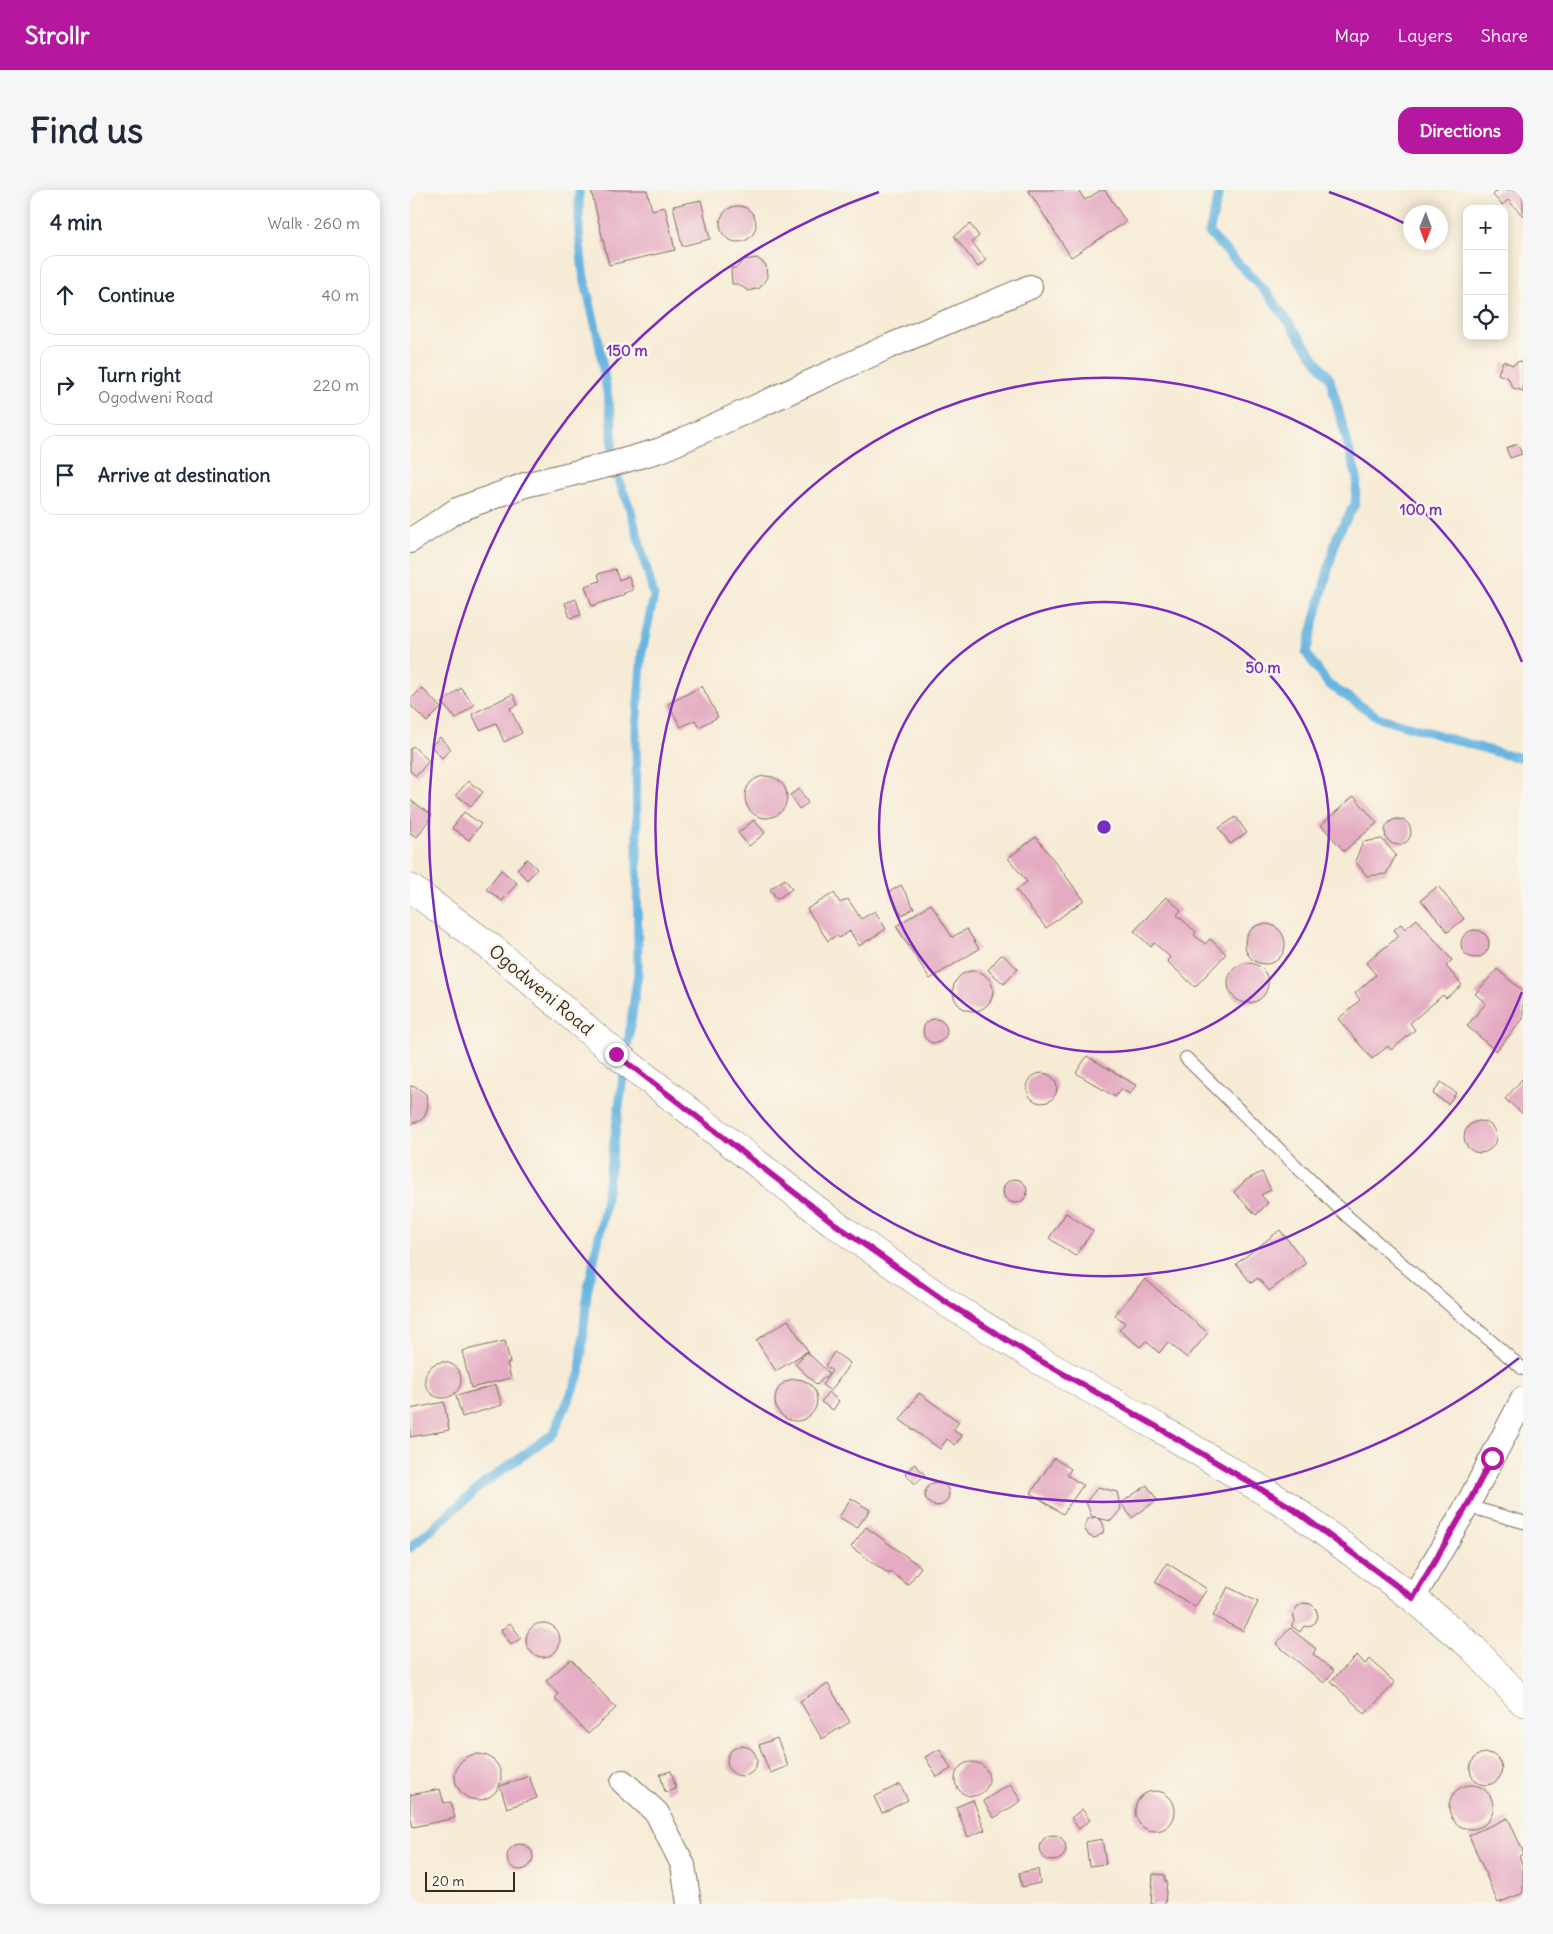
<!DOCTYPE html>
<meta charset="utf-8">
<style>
:root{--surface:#fff;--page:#f6f6f7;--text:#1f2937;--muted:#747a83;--line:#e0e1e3;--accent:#b5179e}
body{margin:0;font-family:Delius,sans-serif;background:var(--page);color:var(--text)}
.controls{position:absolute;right:15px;top:15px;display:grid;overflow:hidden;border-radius:10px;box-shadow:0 2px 12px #0003}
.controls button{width:45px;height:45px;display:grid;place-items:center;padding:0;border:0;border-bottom:1px solid var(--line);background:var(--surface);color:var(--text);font:25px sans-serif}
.compass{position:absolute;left:993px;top:15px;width:45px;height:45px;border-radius:50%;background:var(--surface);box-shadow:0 2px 12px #0003;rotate:181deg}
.scale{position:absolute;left:15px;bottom:12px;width:90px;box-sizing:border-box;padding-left:5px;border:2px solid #3b2a1e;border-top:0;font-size:14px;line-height:18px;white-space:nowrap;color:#3b2a1e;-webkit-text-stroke:4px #fbf7ec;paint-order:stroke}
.stop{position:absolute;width:15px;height:15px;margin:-11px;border:4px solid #b5179e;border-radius:50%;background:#fff}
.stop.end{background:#b5179e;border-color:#fff;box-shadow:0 1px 5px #0008}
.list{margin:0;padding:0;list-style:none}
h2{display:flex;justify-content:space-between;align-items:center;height:65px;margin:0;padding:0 20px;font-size:21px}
h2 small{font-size:16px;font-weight:400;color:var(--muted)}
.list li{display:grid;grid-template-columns:32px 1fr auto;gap:15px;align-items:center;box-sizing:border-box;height:80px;margin:0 10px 10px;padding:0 10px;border:1px solid var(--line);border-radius:15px}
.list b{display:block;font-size:19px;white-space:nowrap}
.list p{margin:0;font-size:16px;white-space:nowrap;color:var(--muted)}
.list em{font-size:16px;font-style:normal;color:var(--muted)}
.icon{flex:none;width:28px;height:28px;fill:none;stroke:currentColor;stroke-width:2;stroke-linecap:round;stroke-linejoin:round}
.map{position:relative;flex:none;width:1113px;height:1714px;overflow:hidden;border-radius:15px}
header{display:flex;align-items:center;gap:30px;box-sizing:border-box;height:70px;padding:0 25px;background:var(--accent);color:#fff}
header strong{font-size:24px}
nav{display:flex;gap:28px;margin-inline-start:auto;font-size:18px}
.intro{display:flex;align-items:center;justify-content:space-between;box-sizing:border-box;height:120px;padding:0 30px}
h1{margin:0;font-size:35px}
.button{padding:12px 22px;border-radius:15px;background:var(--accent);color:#fff;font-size:18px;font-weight:700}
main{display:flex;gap:30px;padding:0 30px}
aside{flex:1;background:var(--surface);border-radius:15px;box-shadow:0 2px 12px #0003}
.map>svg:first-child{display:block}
</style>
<header>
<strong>Strollr</strong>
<nav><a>Map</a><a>Layers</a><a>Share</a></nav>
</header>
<div class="intro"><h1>Find us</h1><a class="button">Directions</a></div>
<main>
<aside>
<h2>4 min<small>Walk · 260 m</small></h2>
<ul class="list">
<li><svg class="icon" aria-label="ahead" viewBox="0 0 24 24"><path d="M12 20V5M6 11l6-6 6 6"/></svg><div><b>Continue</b></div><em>40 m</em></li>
<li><svg class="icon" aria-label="right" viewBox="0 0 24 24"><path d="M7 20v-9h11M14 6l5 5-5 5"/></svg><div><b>Turn right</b><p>Ogodweni Road</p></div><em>220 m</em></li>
<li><svg class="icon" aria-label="arrive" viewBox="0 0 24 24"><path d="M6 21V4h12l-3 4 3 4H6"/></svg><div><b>Arrive at destination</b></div></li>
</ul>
</aside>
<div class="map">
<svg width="1113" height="1714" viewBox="0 0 1113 1714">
<rect width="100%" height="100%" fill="#fbf7ec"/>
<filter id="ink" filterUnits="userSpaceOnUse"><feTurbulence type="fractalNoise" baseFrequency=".02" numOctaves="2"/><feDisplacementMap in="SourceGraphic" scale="10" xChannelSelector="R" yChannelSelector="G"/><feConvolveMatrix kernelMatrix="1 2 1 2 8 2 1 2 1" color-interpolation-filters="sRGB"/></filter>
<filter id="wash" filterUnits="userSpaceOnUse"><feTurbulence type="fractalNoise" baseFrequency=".0096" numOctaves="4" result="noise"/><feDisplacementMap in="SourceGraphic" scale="20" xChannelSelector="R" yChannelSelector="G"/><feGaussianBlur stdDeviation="1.12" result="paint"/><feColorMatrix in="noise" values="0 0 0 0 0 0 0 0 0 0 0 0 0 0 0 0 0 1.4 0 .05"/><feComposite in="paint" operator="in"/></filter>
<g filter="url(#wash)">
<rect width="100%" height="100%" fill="#f6ebd5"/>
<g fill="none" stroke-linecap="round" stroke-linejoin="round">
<path stroke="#66b4e0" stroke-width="9" d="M 810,0 L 799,43 L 858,104 L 920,189 L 947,288 L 945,314 L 927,346 L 896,463 L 918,494 L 968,527 L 1092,564 L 1113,568
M 0,1358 L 72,1295 L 144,1243 L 170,1183 L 177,1103 L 194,1022 L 228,783 L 226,539 L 232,462 L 244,406 L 220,318 L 202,274 L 202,233 L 188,147 L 173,83 L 169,43 L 169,0"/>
</g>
<g id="blocks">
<path fill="#e4abc2" d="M 181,0 L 237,0 L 242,20 L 255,17 L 265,60 L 199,75 Z
M 618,0 L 668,0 L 675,10 L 691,0 L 695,0 L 716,32 L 661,67 Z
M 1088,0 L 1111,0 L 1113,3 L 1113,26 L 1098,10 L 1092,15 L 1083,5 Z
M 291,10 L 300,49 L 272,56 L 263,16 Z
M310 34a18 18 0 1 1 36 0a18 18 0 1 1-36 0Z
M 560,34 L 569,46 L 562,52 L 576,70 L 568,77 L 544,46 Z
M 347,68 L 356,75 L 357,87 L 350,98 L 338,101 L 328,94 L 322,94 L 321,78 L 326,78 L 333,70 Z
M 1093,171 L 1103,175 L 1107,172 L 1113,171 L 1113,201 L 1103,198 L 1098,188 L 1088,184 Z
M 1107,254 L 1112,264 L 1100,268 L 1096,258 Z
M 205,379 L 209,390 L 219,386 L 223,400 L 214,403 L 214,405 L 182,416 L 175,396 L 190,391 L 188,384 Z
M 166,409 L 171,425 L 160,428 L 155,413 Z
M 292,496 L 308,527 L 289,537 L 285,530 L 271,537 L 258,514 Z
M 12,498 L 31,518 L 17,532 L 0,515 L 0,510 Z
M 51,498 L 64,515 L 46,529 L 32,513 Z
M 103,504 L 108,515 L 100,518 L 112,543 L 94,552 L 86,533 L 70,540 L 62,524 Z
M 30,547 L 41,559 L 32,568 L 21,556 Z
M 3,556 L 19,571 L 6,586 L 0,581 L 0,559 Z
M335 607a21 21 0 1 1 42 0a21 21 0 1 1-42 0Z
M 58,591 L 73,602 L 61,616 L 46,605 Z
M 389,599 L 398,613 L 389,619 L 380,605 Z
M 944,606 L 967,633 L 934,661 L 911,635 Z
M 0,610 L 22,625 L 7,647 L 0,643 Z
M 54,622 L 71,634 L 59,650 L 42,638 Z
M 826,627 L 837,643 L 820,654 L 809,638 Z
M975 642a13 13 0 1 1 26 0a13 13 0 1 1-26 0Z
M 344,630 L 355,643 L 339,656 L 328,643 Z
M 626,647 L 674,710 L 636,738 L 606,700 L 617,692 L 598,668 Z
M 972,649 L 986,665 L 976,684 L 957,686 L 945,671 L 953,652 Z
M 117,669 L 127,679 L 117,690 L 107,679 Z
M 91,680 L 107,693 L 92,711 L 76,699 Z
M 375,689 L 382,699 L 367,709 L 360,699 Z
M 491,695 L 504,718 L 492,725 L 479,702 Z
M 1028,696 L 1054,729 L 1038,742 L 1011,710 Z
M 424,703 L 430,713 L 438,709 L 451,729 L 465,721 L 476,739 L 449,756 L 440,741 L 429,748 L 427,745 L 418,751 L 397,719 Z
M 756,707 L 771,720 L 767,725 L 786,742 L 784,745 L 795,754 L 800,749 L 816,764 L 785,797 L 757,771 L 760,767 L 744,753 L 741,757 L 724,741 Z
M 521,714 L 542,747 L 557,739 L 569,759 L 520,789 L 486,736 Z
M 1007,729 L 1042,770 L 1036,776 L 1052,795 L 1036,808 L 1033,805 L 1000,833 L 1005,840 L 981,860 L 978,856 L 962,869 L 928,829 L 950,810 L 945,803 L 966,785 L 956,773 L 989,746 L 984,740 L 991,734 L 995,739 Z
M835 754a20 20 0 1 1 40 0a20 20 0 1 1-40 0Z
M1051 754a14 14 0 1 1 28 0a14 14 0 1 1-28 0Z
M 592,764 L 608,779 L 594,794 L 578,780 Z
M818 793a20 20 0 1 1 40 0a20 20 0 1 1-40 0Z
M 1087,779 L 1113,801 L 1113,829 L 1086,861 L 1057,836 L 1076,813 L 1065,804 Z
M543 801a20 20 0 1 1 40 0a20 20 0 1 1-40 0Z
M513 841a12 12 0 1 1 24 0a12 12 0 1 1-24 0Z
M 677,866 L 726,895 L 720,904 L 711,899 L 705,907 L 666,883 Z
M617 898a15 15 0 1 1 30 0a15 15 0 1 1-30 0Z
M 1113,888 L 1113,924 L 1095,909 Z
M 1031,892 L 1046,903 L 1038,914 L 1023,904 Z
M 0,896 L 6,897 L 16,904 L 18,916 L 14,927 L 10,931 L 0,934 Z
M1054 947a16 16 0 1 1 32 0a16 16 0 1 1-32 0Z
M 852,982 L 861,1000 L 851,1005 L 858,1013 L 846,1025 L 824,1002 L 836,990 Z
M593 1001a12 12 0 1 1 24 0a12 12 0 1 1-24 0Z
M 656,1023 L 683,1041 L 665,1066 L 639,1048 Z
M 870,1040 L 896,1073 L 859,1101 L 848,1088 L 841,1093 L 826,1074 Z
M 735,1089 L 798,1143 L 777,1168 L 758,1152 L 749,1163 L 736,1151 L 730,1157 L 709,1140 L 715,1133 L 705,1125 Z
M 378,1130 L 398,1161 L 366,1181 L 346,1150 Z
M 95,1151 L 100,1173 L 97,1173 L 101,1188 L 61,1198 L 52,1161 Z
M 397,1162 L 419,1183 L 407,1195 L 385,1174 Z
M 424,1162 L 440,1173 L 421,1201 L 412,1195 L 422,1181 L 415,1176 Z
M15 1190a18 18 0 1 1 36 0a18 18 0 1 1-36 0Z
M365 1210a21 21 0 1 1 42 0a21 21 0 1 1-42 0Z
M 86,1195 L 92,1215 L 52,1227 L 46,1206 Z
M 418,1202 L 429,1211 L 423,1220 L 411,1212 Z
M 509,1203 L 549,1232 L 543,1240 L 552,1246 L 545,1255 L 537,1249 L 530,1259 L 490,1230 Z
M 34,1212 L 39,1240 L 0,1247 L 0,1219 Z
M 644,1268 L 661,1279 L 657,1285 L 673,1295 L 653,1324 L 621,1303 Z
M 505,1274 L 515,1285 L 505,1294 L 495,1283 Z
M515 1304a12 12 0 1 1 24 0a12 12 0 1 1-24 0Z
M 737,1295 L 747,1310 L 722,1328 L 711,1313 Z
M 688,1297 L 707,1302 L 711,1319 L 701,1331 L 687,1328 L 692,1331 L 694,1337 L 693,1343 L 685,1348 L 679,1346 L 674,1338 L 678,1329 L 686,1327 L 682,1327 L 676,1312 Z
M 441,1308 L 460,1320 L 447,1338 L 429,1327 Z
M 456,1337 L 511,1377 L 498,1395 L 481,1382 L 479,1384 L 441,1357 Z
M 757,1373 L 797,1399 L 785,1417 L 745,1392 Z
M 818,1397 L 848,1412 L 833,1441 L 803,1426 Z
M 893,1413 L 901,1414 L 906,1419 L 908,1426 L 905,1433 L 898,1437 L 894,1436 L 890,1442 L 881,1436 L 885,1431 L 883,1423 L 887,1417 Z
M 100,1433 L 111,1448 L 101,1455 L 91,1440 Z
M116 1450a17 17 0 1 1 34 0a17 17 0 1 1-34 0Z
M 880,1438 L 906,1459 L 903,1464 L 924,1481 L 914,1493 L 866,1454 Z
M 947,1465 L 955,1474 L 960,1469 L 985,1493 L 955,1524 L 921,1491 Z
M 161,1469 L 206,1518 L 178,1544 L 145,1508 L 148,1504 L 136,1491 Z
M 418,1494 L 440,1532 L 412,1549 L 390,1511 Z
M 367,1548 L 378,1576 L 360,1583 L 349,1555 Z
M317 1571a15 15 0 1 1 30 0a15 15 0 1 1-30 0Z
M 530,1559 L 541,1579 L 527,1587 L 515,1567 Z
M1060 1579a16 16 0 1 1 32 0a16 16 0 1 1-32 0Z
M45 1587a23 23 0 1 1 46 0a23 23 0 1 1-46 0Z
M545 1589a17 17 0 1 1 34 0a17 17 0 1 1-34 0Z
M 261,1581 L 266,1599 L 255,1602 L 250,1584 Z
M 119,1586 L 127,1608 L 97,1618 L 90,1596 Z
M 490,1594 L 498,1610 L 472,1623 L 464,1607 Z
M 600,1594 L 611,1611 L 584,1628 L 573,1611 Z
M1039 1617a22 22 0 1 1 44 0a22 22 0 1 1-44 0Z
M 30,1599 L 34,1613 L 41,1612 L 45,1628 L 3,1637 L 0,1624 L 0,1605 Z
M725 1621a20 20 0 1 1 40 0a20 20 0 1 1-40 0Z
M 563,1610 L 575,1640 L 558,1647 L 546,1617 Z
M 672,1619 L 680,1630 L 669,1639 L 661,1628 Z
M 1098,1628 L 1113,1661 L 1113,1664 L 1109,1666 L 1113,1676 L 1113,1703 L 1088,1713 L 1059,1645 Z
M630 1658a13 13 0 1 1 26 0a13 13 0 1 1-26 0Z
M 692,1649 L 696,1674 L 679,1676 L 676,1652 Z
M97 1667a13 13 0 1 1 26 0a13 13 0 1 1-26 0Z
M 628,1679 L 630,1693 L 612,1697 L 609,1683 Z
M 743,1684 L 755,1685 L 755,1691 L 757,1691 L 755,1714 L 741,1714 Z"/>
</g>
</g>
<g filter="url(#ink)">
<use href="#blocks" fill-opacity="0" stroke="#7c6e5e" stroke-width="1"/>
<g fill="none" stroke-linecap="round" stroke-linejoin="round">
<g stroke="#7c6e5e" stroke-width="14">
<path id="lane" d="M 776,868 L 937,1026 L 1113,1179
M 1057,1316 L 1113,1332"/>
</g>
<g stroke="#7c6e5e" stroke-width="26">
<path id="street" d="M 0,351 L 47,320 L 115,295 L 202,274 L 251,260 L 480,156 L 620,97
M 1003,1408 L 1057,1316 L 1113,1209
M 213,1592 L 247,1623 L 273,1675 L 279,1714"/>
</g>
<g stroke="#7c6e5e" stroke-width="29">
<path id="secondary" d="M 0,698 L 83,759 L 206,864 L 425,1034 L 539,1114 L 629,1170 L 749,1238 L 879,1316 L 1003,1408 L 1063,1458 L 1113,1512"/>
</g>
<use href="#lane" stroke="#fff" stroke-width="12"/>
<use href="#street" stroke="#fff" stroke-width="24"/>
<use href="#secondary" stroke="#fff" stroke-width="28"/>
</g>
</g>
<g fill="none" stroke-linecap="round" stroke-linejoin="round" filter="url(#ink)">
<path stroke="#b5179e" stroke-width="6" d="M 206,864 L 425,1034 L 539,1114 L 629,1170 L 749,1238 L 879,1316 L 1003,1408 L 1057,1316 L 1082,1268"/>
</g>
<g fill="none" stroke="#7b2cbf" stroke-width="2.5">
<circle cx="694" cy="637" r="225"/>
<path d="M1112 802A449 449 0 1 1 1112 472"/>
<path d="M1109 1168A674 674 0 1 1 469 2M919 2A674 674 0 0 1 1000 36"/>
</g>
<g text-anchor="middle" stroke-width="5" stroke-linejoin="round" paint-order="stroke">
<g font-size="18" fill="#3b2a1e" stroke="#fbf7ec">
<text transform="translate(131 800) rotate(40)" y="6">Ogodweni Road</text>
</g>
</g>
<circle cx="694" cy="637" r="8" fill="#7b2cbf" stroke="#fbf7ec" stroke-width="2.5"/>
<g font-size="15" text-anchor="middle" font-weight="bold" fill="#7b2cbf" stroke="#fbf7ec" stroke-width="5" stroke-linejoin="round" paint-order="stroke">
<text x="217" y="166">150 m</text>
<text x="1011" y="325">100 m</text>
<text x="853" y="483">50 m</text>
</g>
</svg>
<div class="controls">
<button>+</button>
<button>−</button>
<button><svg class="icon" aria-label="locate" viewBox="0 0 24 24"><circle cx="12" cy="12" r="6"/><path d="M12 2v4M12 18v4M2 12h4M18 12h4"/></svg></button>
</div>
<svg class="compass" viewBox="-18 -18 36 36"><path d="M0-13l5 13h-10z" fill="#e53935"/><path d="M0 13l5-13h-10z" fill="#747a83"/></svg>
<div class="scale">20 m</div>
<div class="stop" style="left:1082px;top:1268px"></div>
<div class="stop end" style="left:206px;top:864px"></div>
</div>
</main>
